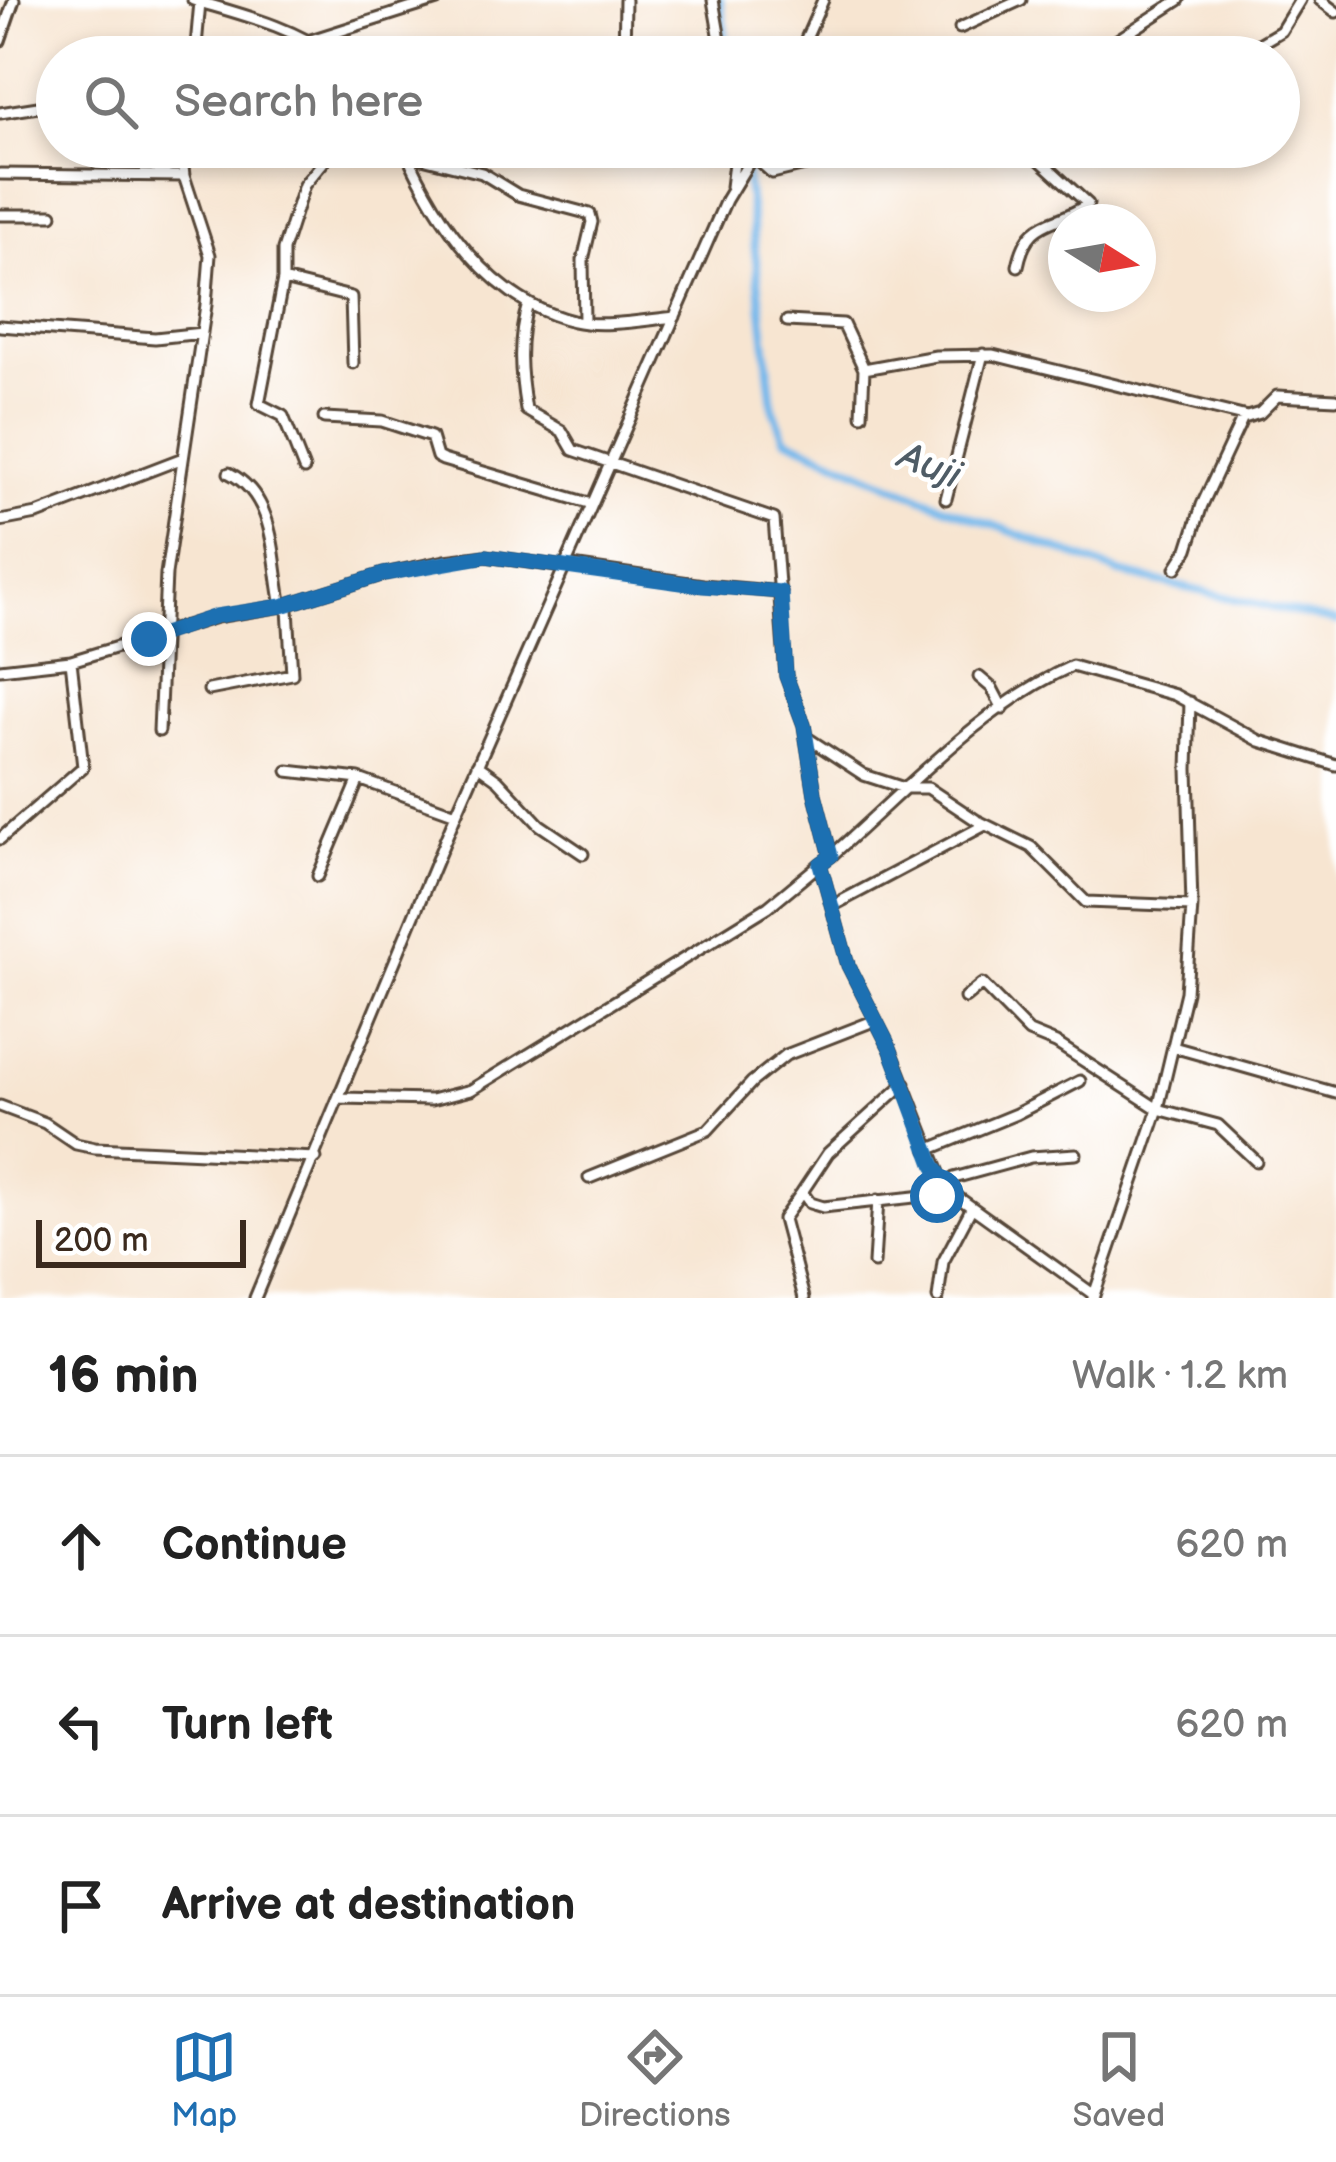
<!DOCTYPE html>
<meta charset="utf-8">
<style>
:root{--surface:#fff;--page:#f6f6f6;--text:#222;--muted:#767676;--line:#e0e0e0;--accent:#1f6fb2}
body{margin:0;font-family:"Balsamiq Sans",sans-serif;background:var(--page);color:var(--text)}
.compass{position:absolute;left:1048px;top:204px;width:108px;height:108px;border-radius:50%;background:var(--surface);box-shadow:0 6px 18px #0003;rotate:101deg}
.scale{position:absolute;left:36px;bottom:30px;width:210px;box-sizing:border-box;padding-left:12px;border:6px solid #3b2a1e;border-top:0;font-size:33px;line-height:42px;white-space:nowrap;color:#3b2a1e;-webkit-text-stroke:9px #fff;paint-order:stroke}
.stop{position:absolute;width:36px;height:36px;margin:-27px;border:9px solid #1f6fb2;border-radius:50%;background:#fff}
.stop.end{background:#1f6fb2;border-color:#fff;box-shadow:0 3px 12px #0008}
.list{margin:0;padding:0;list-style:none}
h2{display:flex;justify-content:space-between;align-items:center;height:156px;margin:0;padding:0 48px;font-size:51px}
h2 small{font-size:39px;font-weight:400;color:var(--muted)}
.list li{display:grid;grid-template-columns:78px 1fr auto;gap:36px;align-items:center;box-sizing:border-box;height:180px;padding:0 48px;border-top:3px solid var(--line)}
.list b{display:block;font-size:45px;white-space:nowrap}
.list em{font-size:39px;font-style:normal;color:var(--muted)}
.icon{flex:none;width:66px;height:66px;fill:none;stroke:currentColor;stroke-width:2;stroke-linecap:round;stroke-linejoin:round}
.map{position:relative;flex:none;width:1336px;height:1298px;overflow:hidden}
.search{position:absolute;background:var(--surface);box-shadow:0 6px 18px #0003;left:36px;right:36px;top:36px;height:132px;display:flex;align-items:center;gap:30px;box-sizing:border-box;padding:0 42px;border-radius:66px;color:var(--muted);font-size:45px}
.sheet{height:696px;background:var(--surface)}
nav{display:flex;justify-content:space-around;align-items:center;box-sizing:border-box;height:168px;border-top:3px solid var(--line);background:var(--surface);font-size:33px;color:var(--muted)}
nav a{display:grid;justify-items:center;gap:6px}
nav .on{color:var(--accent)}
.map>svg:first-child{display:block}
</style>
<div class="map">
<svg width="1336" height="1298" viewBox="0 0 1336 1298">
<rect width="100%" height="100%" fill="#fff"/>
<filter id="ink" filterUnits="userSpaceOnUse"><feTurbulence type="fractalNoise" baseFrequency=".00833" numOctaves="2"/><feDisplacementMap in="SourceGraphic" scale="24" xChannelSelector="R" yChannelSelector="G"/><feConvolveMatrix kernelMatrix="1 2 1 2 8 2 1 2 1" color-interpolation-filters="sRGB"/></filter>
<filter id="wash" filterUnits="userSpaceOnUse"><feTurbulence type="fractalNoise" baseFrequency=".004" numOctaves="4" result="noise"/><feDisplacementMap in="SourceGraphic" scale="48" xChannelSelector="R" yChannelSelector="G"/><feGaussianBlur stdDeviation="2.7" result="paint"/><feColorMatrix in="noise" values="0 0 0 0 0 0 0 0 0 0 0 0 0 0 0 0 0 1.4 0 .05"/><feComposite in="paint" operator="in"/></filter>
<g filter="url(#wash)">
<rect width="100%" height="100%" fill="#f7e5d1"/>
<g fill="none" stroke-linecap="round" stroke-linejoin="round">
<path stroke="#75b8eb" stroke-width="8" d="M 720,0 L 729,57
M 743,147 L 773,407 L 785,438 L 907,492 L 1120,573 L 1336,622"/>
</g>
</g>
<g filter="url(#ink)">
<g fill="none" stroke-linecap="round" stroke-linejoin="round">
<g stroke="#574639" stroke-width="15">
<path id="minor" d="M 193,0 C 243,15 291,26 334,57
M 713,0 L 723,57
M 1320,0 L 1336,12
M 960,28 L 1021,0
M 311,40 L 437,0
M 0,41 L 14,0
M 195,57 L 200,2
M 292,57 L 317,45
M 624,57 L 625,0
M 798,57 L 823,0
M 1091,57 L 1179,0
M 1237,57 L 1281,31 L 1300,0
M 0,113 L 57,104
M 404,147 C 436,220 490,301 573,321 C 603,328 644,320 675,317
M 1025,147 L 1042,162 L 1067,147
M 406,154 L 482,173 L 518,195 L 590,214 L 592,222 L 583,260 L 584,322
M 754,157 L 772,173 L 822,161 L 861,147
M 0,174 L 184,176
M 731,187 L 736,147
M 0,215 L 52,215
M 1018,266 C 1028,216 1054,228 1088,204 L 1042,162
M 283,280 L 351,297 L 353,363
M 528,304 C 517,340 520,374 526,410 L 562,431 L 573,450 L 774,519 L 786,676 L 804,725 L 815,794 L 831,856 L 820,864 L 848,965 L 890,1048 L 945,1188 L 1093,1294
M 787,321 L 843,324 L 864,369
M 0,326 L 155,338 L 202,333
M 862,415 L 864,369 L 936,356 L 993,355 L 1247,417 L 1260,413 L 1277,396 L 1336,399
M 324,418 L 382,421 L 431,437 L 437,457 L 443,460 L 592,504
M 304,469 L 283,416 L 259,404 L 283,280 L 283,250 L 304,185 L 336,147
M 946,499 L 983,354
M 0,521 L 37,514 L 183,458
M 565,565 L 703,585 L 781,592
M 1176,568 L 1188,549 L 1202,505 L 1243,417
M 0,669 L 71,661 L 216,617 L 282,606 L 384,574 L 445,561 L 486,556 L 564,567
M 979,677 L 992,688 L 1003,709
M 209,690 L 292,674 L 288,609 L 282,606 C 272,559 277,497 229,473
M 159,731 L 166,574 L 206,305 L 210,255 L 184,176 L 181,147
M 806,737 L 864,775 L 904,788 L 928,788 L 976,820 L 1031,847 L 1086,902 L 1192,906
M 477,765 L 498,780 L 540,825 L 583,854
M 288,771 L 359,779 L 456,814
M 0,839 L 83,767 L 71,661
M 831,856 C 904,792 982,706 1072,666 L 1175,695 L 1260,741 L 1336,765
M 318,876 L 359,779
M 832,906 L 985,825
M 965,998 L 982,984 L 1029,1032 L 1056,1043 L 1158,1109 L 1218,1125 L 1256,1161
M 1173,1047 L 1336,1093
M 905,1083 L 828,1153 L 802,1192 L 810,1203 L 823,1207 L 951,1193
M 341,1098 L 431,1100 L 471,1090 L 768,907 L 820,864
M 0,1106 L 45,1123 L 76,1144 L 95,1148 L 316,1158
M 928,1150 L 1016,1114 L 1080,1081
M 589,1178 L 708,1130 L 752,1082 L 786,1055 L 876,1020
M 945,1188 L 954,1178 L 1031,1157 L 1076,1154
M 802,1192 L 783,1219 L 804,1298
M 874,1263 L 878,1200
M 255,1298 L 456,814 L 726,200 L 758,147
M 938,1298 L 943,1262 L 971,1209
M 1093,1298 L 1158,1109 L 1186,992 L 1192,906 L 1188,769 L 1190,702"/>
</g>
<use href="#minor" stroke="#fff" stroke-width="9"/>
</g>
</g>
<g fill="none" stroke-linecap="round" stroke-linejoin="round" filter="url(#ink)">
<path stroke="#1f6fb2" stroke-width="15" d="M 149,639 L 216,616 L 282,606 L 384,574 L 486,556 L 703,586 L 781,592 L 786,676 L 804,725 L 815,794 L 831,856 L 820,864 L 848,965 L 890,1048 L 933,1164 L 951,1193 L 937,1196"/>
</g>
<g text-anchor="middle" stroke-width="9" stroke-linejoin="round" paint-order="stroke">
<g font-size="39" font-style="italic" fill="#4f5c66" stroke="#fff">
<text transform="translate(930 464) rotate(22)" y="14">Auji</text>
</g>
</g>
</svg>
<svg class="compass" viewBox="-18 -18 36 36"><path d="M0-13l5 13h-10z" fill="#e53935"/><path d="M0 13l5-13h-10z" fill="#767676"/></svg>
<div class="scale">200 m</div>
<div class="stop" style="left:937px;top:1196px"></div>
<div class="stop end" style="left:149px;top:639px"></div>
<div class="search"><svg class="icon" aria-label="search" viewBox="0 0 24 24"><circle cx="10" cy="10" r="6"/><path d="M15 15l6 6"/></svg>Search here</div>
</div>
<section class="sheet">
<h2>16 min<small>Walk · 1.2 km</small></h2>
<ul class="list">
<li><svg class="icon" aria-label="ahead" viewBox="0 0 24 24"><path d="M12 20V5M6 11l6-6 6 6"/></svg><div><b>Continue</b></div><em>620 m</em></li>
<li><svg class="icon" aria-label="left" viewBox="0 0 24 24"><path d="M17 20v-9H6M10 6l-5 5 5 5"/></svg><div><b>Turn left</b></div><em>620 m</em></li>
<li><svg class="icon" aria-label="arrive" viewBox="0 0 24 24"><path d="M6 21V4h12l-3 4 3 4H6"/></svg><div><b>Arrive at destination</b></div></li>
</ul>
</section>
<nav>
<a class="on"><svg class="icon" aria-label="map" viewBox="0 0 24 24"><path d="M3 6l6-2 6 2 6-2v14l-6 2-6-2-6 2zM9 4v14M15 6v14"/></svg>Map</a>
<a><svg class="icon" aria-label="directions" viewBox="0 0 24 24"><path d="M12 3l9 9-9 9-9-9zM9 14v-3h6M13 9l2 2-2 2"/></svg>Directions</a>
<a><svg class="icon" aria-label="saved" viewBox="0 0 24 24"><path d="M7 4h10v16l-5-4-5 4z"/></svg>Saved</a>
</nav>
